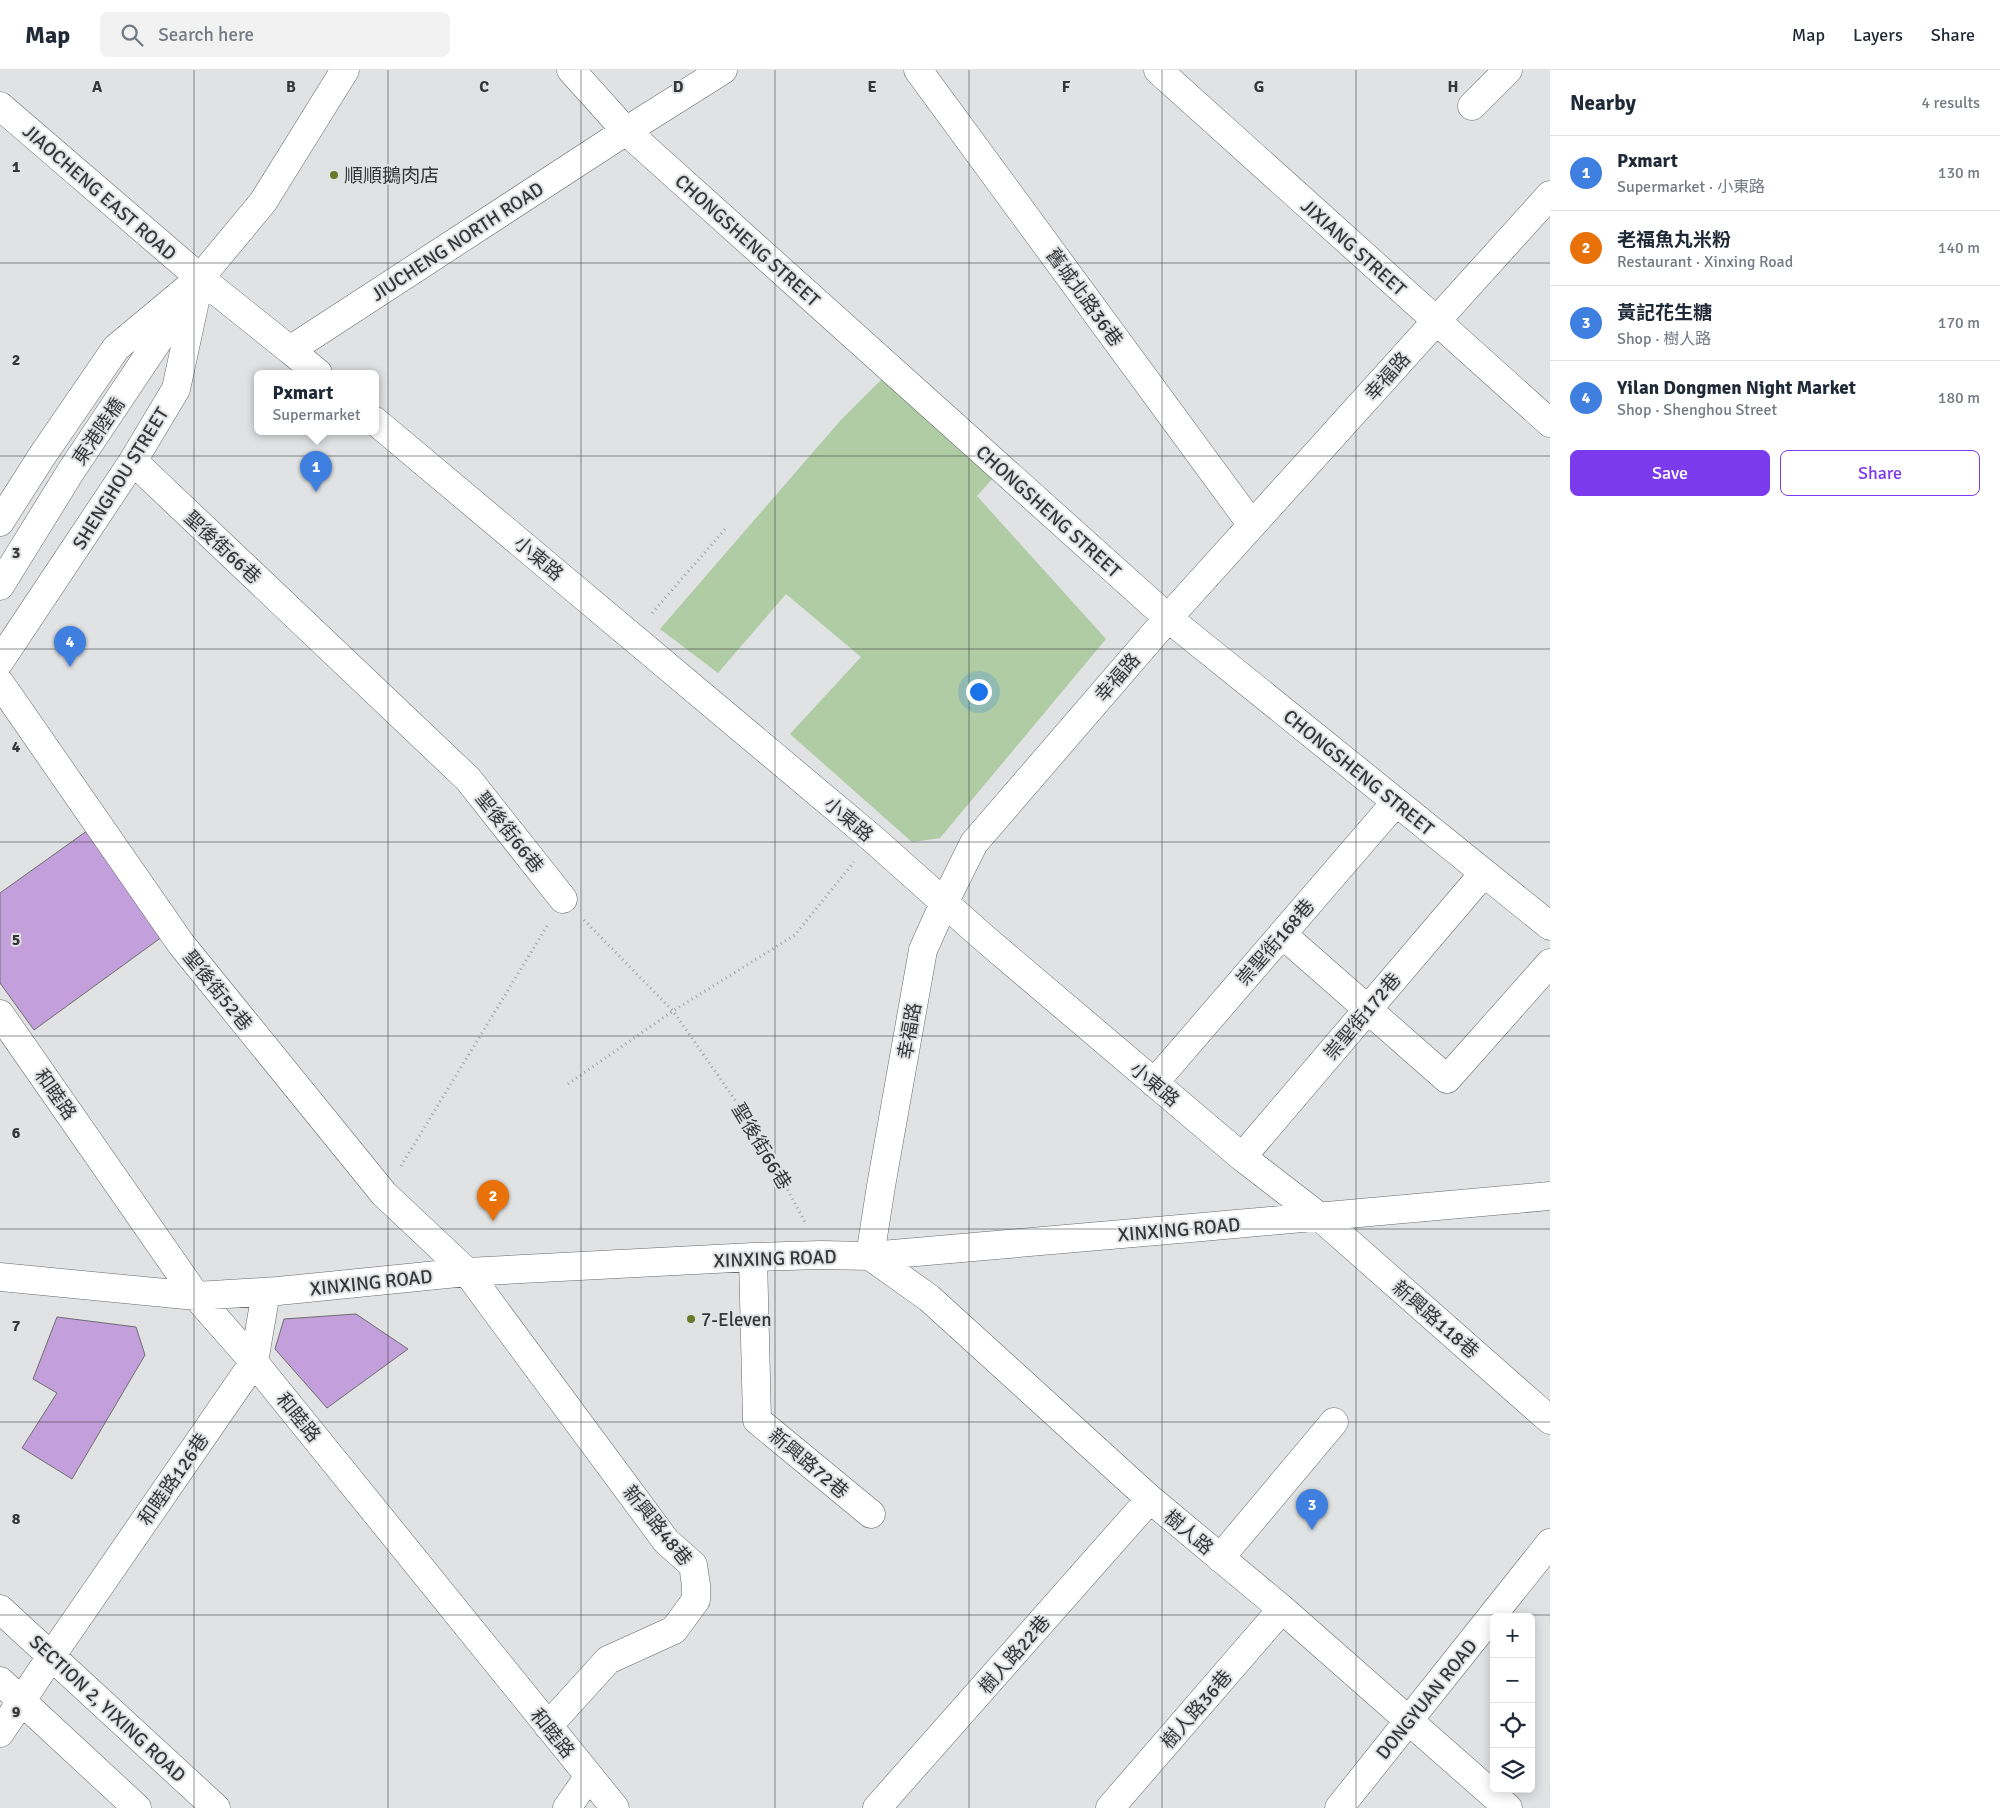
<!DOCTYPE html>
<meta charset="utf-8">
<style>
:root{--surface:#fff;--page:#f2f2f3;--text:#1f2937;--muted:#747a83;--line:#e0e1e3;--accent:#7c3aed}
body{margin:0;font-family:Signika,"Noto Sans TC",sans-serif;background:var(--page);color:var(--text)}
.controls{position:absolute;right:15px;bottom:15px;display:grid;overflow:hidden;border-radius:8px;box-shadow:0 2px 12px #0003}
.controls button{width:45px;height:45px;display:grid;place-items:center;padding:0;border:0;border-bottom:1px solid var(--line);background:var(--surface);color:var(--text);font:25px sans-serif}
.you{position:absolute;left:978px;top:621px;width:18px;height:18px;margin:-12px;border:4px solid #fff;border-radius:50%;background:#1a73e8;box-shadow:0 0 0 8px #1a73e833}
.badge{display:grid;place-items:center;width:32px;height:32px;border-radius:50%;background:var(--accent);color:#fff;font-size:16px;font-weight:700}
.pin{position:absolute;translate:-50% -41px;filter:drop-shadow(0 1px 2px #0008)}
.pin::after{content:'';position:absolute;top:26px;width:18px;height:15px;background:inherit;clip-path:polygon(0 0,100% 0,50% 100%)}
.popup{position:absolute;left:254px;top:300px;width:125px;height:65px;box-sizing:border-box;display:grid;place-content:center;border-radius:8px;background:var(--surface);filter:drop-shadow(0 1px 4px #0005);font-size:16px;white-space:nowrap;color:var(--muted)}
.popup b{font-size:19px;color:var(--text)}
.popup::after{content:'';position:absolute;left:50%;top:100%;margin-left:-10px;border:10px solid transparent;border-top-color:var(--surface)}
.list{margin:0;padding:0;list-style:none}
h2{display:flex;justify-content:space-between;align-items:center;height:65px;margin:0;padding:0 20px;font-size:21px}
h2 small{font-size:16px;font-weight:400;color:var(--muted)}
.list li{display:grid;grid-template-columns:32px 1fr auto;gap:15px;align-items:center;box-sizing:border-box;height:75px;padding:0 20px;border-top:1px solid var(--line)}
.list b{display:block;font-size:19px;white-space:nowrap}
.list p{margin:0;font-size:16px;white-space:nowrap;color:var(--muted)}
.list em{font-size:16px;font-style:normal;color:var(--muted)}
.actions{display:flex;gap:10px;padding:15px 20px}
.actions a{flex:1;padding:11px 0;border:1px solid var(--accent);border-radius:8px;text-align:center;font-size:18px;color:var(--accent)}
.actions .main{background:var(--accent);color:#fff}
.icon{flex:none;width:28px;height:28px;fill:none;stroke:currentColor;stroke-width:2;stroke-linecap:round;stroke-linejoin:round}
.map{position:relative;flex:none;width:1550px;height:1738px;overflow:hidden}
header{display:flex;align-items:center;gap:30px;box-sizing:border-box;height:70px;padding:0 25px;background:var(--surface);border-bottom:1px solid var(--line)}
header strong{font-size:24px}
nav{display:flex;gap:28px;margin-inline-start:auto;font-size:18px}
.search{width:350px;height:45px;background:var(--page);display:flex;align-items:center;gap:12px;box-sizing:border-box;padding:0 18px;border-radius:8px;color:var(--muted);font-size:19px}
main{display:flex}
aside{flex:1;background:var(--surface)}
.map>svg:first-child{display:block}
</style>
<header>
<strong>Map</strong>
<div class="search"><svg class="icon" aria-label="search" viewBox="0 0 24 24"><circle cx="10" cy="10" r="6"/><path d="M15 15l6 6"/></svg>Search here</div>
<nav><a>Map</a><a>Layers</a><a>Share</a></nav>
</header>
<main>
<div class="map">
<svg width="1550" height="1738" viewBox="0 0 1550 1738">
<rect width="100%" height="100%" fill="#e0e2e4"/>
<path fill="#afcca5" d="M 883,308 L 993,408 L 977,426 L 1106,569 L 940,768 L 912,772 L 790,664 L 861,587 L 786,524 L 718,603 L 660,559 L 840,351 Z"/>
<path fill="#c3a0db" stroke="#6f6e70" d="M 91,758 L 166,864 L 34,960 L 0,913 L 0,823 Z
M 356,1244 L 408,1279 L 327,1338 L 275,1279 L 284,1249 Z
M 57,1247 L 136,1257 L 145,1285 L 72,1409 L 22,1378 L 57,1323 L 33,1309 Z"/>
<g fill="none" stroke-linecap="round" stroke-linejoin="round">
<g stroke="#66686a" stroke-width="29">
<path id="minor" d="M 571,0 L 626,61 L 1168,548 L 1550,856
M 918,0 L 1252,455
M 1158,0 L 1550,353
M 1472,36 L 1508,0
M 200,208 L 290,280 L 626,61 L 723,0
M 290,280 L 318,303
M 375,351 L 873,769 L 984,868 L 1242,1087 L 1321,1148 L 1550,1350
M 133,391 L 468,709 L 563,829
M 0,452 L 42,386 L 116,278 L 200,208 L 263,132 L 345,0
M 0,591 L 133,391 L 176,319 L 200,208
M 0,613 L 181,874 L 384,1124 L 467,1202 L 666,1471 L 693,1495 L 696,1515 L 696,1530 L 674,1560 L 608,1590 L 548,1656
M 1282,864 L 1447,1009 L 1550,893
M 0,944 L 196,1226 L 254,1292 L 615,1738
M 1154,1013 L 1396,732
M 1242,1087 L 1483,804
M 753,1187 L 757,1350 L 871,1444
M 0,1207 L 196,1226 L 278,1221 L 467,1202 L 753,1187 L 821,1185 L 870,1186 C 1097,1165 1323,1148 1550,1126
M 1220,1488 L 1334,1352
M 0,1539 L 216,1738
M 0,1611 L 137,1738
M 0,1663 L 52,1585 L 254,1292 L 266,1222
M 567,1738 L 589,1706
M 877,1738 L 1150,1429
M 1110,1738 L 1282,1539
M 1339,1738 L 1550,1473
M 1508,1738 L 1282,1539 L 1150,1429 L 929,1228 L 870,1186 L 881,1116 L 923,880 L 944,833 L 974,773 L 1168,548 L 1550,125"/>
</g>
<g stroke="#66686a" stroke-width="29">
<path id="major" d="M 0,36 L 200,208 L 71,401 L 0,516"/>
</g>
<path stroke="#9ea0a1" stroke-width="3" stroke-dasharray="1 4" stroke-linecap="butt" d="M 652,543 L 727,457
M 584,850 L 673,941 L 754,1057 L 806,1154
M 568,1014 L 673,941 L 795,865 L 854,792
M 401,1096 L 547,856"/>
<use href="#minor" stroke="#fff" stroke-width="28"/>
<use href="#major" stroke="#fff" stroke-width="28"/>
</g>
<path fill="none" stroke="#353637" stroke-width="1" stroke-opacity="0.55" d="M 194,0 L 194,1738M 388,0 L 388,1738M 581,0 L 581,1738M 775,0 L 775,1738M 969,0 L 969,1738M 1162,0 L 1162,1738M 1356,0 L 1356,1738M 0,193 L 1550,193M 0,386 L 1550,386M 0,579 L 1550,579M 0,772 L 1550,772M 0,966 L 1550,966M 0,1159 L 1550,1159M 0,1352 L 1550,1352M 0,1545 L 1550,1545"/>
<g fill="#687927" stroke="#e0e2e4" stroke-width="2">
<circle cx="334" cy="105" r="5"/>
<circle cx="691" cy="1249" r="5"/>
</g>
<g text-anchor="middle" stroke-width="4" stroke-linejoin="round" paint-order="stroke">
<g font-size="19" fill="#353637" stroke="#e0e2e4" text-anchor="start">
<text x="344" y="112">順順鵝肉店</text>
<text x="701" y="1256">7-Eleven</text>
</g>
<g font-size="19" fill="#353637" stroke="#e0e2e4">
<text transform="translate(100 122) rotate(41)" y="7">JIAOCHENG EAST ROAD</text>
<text transform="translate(748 170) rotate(42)" y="7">CHONGSHENG STREET</text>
<text transform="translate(457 171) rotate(-33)" y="7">JIUCHENG NORTH ROAD</text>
<text transform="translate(1354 177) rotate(42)" y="7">JIXIANG STREET</text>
<text transform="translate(1085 227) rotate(54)" y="7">舊城北路36巷</text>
<text transform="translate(1387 306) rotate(-48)" y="7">幸福路</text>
<text transform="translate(98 361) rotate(-56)" y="7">東港陸橋</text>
<text transform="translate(120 408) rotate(-58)" y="7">SHENGHOU STREET</text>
<text transform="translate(1049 441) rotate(42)" y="7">CHONGSHENG STREET</text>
<text transform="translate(223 477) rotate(43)" y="7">聖後街66巷</text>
<text transform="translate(539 488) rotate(40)" y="7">小東路</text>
<text transform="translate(1117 607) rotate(-49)" y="7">幸福路</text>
<text transform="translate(1359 702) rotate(39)" y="7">CHONGSHENG STREET</text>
<text transform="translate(849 749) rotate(40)" y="7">小東路</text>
<text transform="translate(510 762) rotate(52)" y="7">聖後街66巷</text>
<text transform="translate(1275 872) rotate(-49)" y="7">崇聖街168巷</text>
<text transform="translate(218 920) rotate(51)" y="7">聖後街52巷</text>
<text transform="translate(1362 946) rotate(-50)" y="7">崇聖街172巷</text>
<text transform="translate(909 961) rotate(-80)" y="7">幸福路</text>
<text transform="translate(1155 1014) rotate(40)" y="7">小東路</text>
<text transform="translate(56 1024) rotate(55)" y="7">和睦路</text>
<text transform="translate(762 1076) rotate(59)" y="7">聖後街66巷</text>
<text transform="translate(1179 1159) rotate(-5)" y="7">XINXING ROAD</text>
<text transform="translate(775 1188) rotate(-2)" y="7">XINXING ROAD</text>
<text transform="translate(371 1212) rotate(-6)" y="7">XINXING ROAD</text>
<text transform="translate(1436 1249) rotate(41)" y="7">新興路118巷</text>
<text transform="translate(299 1347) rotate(51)" y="7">和睦路</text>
<text transform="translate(809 1393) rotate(40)" y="7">新興路72巷</text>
<text transform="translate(173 1409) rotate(-55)" y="7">和睦路126巷</text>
<text transform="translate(658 1455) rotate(51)" y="7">新興路48巷</text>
<text transform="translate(1189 1462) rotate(40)" y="7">樹人路</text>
<text transform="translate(1014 1584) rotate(-49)" y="7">樹人路22巷</text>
<text transform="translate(1426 1629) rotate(-51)" y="7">DONGYUAN ROAD</text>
<text transform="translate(108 1638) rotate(43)" y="7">SECTION 2, YIXING ROAD</text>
<text transform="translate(1196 1639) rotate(-49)" y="7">樹人路36巷</text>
<text transform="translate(553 1663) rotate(51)" y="7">和睦路</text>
</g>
</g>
<g font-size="16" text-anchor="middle" font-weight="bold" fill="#353637" stroke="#e0e2e4" stroke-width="4" stroke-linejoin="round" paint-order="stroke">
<text x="97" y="22">A</text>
<text x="291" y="22">B</text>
<text x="484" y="22">C</text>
<text x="678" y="22">D</text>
<text x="872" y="22">E</text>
<text x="1066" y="22">F</text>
<text x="1259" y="22">G</text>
<text x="1453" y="22">H</text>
<text x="16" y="102">1</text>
<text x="16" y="295">2</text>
<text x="16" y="488">3</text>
<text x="16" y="682">4</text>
<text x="16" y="875">5</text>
<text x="16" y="1068">6</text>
<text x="16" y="1261">7</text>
<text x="16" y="1454">8</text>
<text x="16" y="1647">9</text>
</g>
</svg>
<div class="controls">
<button>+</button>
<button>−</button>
<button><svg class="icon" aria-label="locate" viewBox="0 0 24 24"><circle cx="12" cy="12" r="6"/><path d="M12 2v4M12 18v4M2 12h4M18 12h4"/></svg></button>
<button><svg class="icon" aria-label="layers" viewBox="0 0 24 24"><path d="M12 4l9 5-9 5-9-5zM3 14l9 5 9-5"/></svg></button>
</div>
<div class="you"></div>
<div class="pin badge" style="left:316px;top:422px;background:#3f7fe0">1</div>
<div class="popup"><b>Pxmart</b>Supermarket</div>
<div class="pin badge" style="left:493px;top:1151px;background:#e8710a">2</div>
<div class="pin badge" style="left:1312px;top:1460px;background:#3f7fe0">3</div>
<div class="pin badge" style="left:70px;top:597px;background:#3f7fe0">4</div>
</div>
<aside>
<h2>Nearby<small>4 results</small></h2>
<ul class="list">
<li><span class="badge" style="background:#3f7fe0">1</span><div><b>Pxmart</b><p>Supermarket · 小東路</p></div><em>130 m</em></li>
<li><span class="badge" style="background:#e8710a">2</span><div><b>老福魚丸米粉</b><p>Restaurant · Xinxing Road</p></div><em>140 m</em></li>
<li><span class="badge" style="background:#3f7fe0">3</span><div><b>黃記花生糖</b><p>Shop · 樹人路</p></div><em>170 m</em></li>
<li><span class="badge" style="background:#3f7fe0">4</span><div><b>Yilan Dongmen Night Market</b><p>Shop · Shenghou Street</p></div><em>180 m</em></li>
</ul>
<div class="actions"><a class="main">Save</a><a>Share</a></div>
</aside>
</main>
